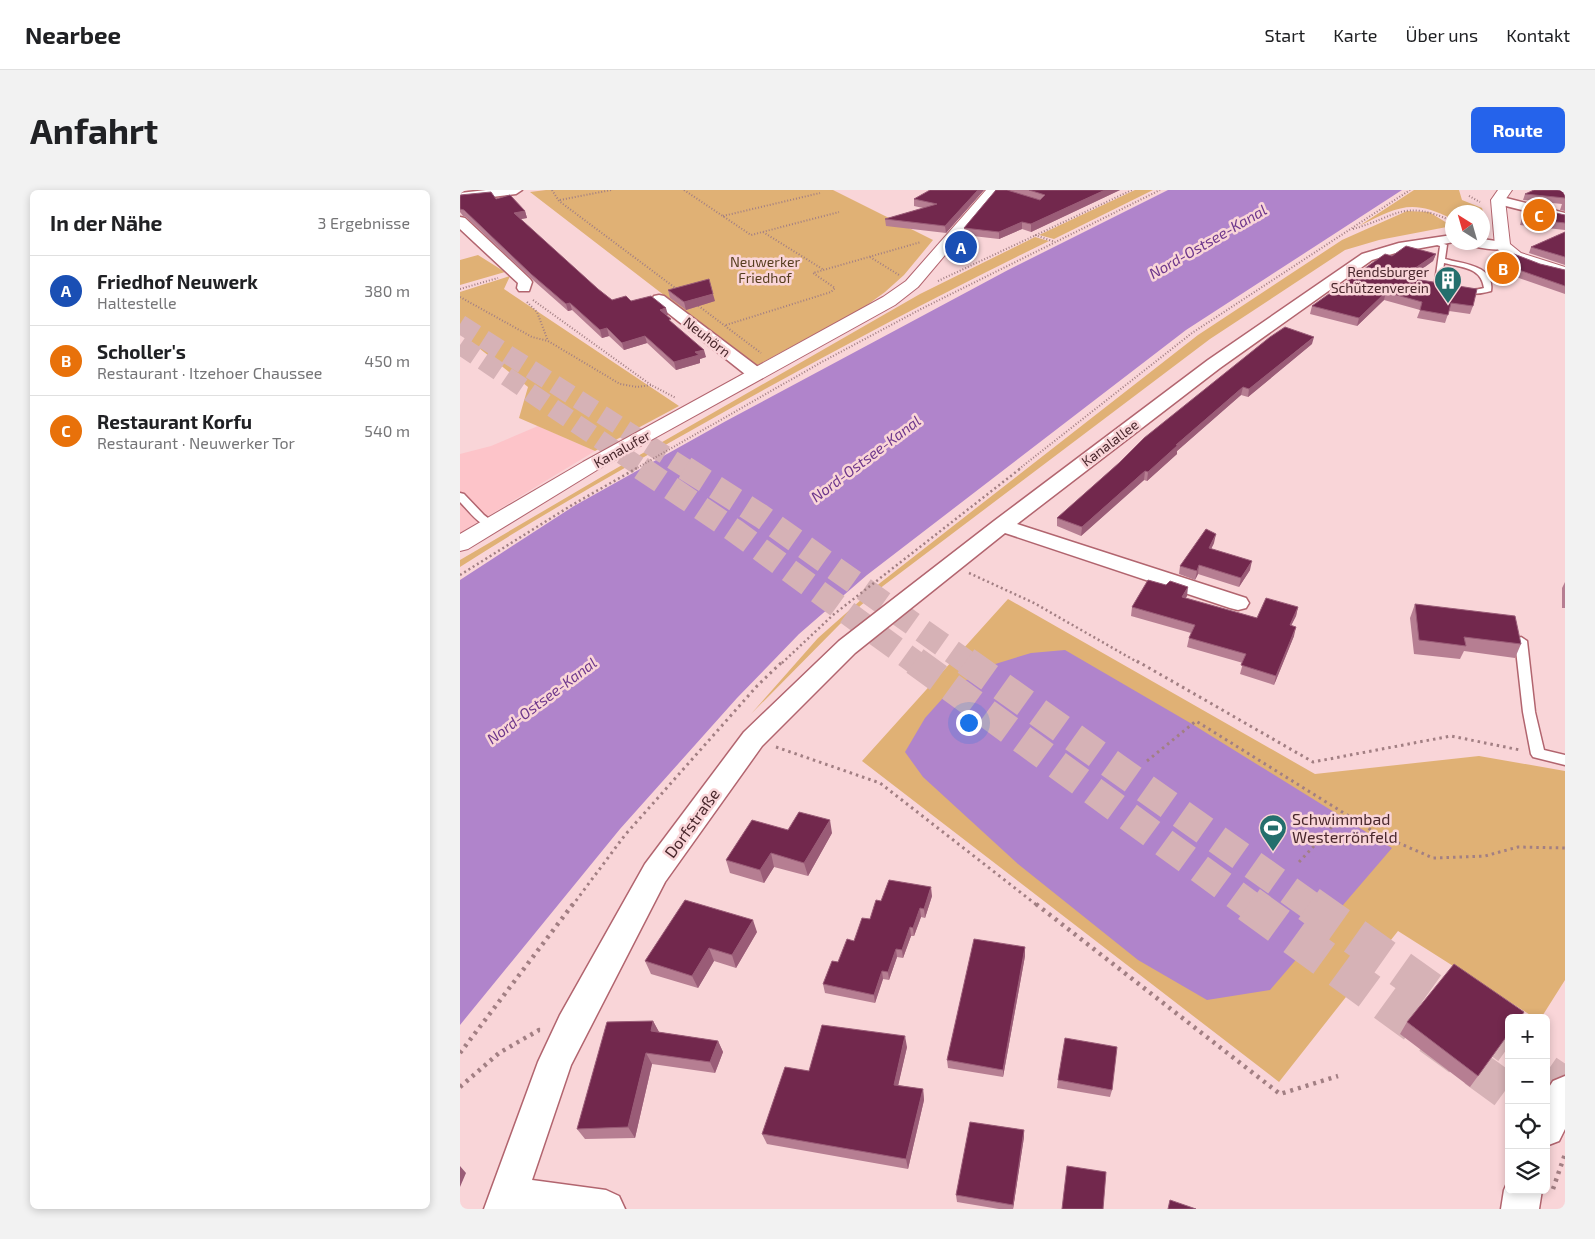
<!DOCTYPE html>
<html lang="de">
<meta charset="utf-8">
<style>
:root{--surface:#fff;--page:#f2f2f2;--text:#202124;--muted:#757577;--line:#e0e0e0;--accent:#2563eb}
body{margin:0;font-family:"Exo 2",sans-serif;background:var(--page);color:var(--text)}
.controls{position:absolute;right:15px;bottom:15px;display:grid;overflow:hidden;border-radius:8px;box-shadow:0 2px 8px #0003}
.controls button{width:45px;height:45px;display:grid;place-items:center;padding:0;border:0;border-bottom:1px solid var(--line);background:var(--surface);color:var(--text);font:25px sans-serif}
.compass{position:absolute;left:985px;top:15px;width:45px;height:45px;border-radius:50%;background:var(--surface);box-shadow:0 2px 8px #0003;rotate:323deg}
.you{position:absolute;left:508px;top:532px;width:18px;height:18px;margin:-12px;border:4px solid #fff;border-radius:50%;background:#1a73e8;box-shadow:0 0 0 8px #1a73e833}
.badge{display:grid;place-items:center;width:32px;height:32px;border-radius:50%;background:var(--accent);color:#fff;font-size:16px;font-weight:700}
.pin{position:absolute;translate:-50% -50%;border:2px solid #fff;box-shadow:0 1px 5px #0006}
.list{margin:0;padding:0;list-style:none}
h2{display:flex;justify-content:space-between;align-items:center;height:65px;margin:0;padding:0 20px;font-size:21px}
h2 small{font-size:16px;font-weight:400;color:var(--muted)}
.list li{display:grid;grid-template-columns:32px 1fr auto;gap:15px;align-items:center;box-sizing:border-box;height:70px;padding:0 20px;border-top:1px solid var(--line)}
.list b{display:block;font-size:19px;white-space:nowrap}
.list p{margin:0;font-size:16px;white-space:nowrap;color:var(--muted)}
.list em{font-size:16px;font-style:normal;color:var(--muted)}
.icon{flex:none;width:28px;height:28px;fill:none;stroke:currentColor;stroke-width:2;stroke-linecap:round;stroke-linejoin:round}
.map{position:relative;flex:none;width:1105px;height:1019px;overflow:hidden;border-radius:8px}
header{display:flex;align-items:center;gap:30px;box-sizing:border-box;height:70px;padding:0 25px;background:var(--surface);border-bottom:1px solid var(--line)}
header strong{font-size:24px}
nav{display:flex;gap:28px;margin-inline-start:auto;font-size:18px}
.intro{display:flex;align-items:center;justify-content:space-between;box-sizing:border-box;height:120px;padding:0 30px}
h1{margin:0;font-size:35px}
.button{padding:12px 22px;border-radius:8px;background:var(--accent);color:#fff;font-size:18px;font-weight:700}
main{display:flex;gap:30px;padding:0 30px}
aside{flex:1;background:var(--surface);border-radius:8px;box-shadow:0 2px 8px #0003}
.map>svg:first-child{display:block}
</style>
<header>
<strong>Nearbee</strong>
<nav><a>Start</a><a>Karte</a><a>Über uns</a><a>Kontakt</a></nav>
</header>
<div class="intro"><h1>Anfahrt</h1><a class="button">Route</a></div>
<main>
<aside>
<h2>In der Nähe<small>3 Ergebnisse</small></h2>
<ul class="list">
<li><span class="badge" style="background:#1a4fb4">A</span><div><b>Friedhof Neuwerk</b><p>Haltestelle</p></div><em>380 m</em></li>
<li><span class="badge" style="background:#e8710a">B</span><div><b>Scholler's</b><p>Restaurant · Itzehoer Chaussee</p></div><em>450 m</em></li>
<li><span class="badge" style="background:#e8710a">C</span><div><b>Restaurant Korfu</b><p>Restaurant · Neuwerker Tor</p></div><em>540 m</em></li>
</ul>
</aside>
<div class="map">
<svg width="1105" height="1019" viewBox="0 0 1105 1019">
<rect width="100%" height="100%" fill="#f9d5d8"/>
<path fill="#fdc4c9" d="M 78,236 L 135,261 L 0,343 L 0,264 L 31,256 Z"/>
<path fill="#e0b175" d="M 86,0 L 373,0 L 473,50 L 444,85 L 425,102 L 403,118 L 296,176 L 70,2 Z
M 675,0 L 693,0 L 594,49 L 579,45 Z
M 954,0 L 999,0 L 1002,10 L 1022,18 L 1025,27 L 1023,31 L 1022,22 L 992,22 L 992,29 C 951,8 938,17 899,36 Z
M 947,21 L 969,22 L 992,36 L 919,50 L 885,60 L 750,149 L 423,396 L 383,431 L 291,524 L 358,448 L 420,393 L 738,145 L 882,50 Z
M 575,47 L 589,51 C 472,108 360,168 248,231 C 164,278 81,325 0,377 L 0,370 L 143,286 L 460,104 Z
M 18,65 L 45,82 L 0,95 L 0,70 Z
M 50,86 L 44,99 L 219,216 L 135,261 L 59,228 L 68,197 L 0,143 L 0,102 Z
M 548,409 L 855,584 L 1019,566 L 1105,581 L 1105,790 L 1081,828 L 1075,828 L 938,741 L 819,892 L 402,571 Z"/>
<path fill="#b084cb" d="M 708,0 L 942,0 L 726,140 L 407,385 L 339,444 L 277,508 L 160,639 L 0,835 L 0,390 L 114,316 L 266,231 L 548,80 Z
M 605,460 L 732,534 L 932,658 L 810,800 L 747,810 L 678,770 L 558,674 L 463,587 L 445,562 L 465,528 L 491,499 L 532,475 L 571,463 Z"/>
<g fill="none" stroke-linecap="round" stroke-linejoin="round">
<path stroke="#d6b2b6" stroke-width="19" stroke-dasharray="19 9" stroke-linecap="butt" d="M 0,134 L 227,279
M 0,155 L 183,279"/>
<path stroke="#d6b2b6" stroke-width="24" stroke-dasharray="24 12" stroke-linecap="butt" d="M 181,278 L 275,341 L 456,473
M 225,278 L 301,326 L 508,473"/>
<path stroke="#d6b2b6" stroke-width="29" stroke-dasharray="29 15" stroke-linecap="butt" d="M 455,471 L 791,716
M 506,471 L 851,716"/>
<path stroke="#d6b2b6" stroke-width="37" stroke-dasharray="37 19" stroke-linecap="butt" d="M 789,714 L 1049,903
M 849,714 L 1049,856
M 1086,883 L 1105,896"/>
<g stroke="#b2656f" stroke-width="3">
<path id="service" d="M 973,50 L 987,55 L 985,69 C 1003,74 1035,75 1031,101 C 1011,107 992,103 975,92 L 980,56 L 971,53 L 970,52 ZM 984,73 C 1003,78 1021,77 1024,98 C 1009,102 994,98 982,89 Z
M 0,303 L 4,304 L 24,325 L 37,335 L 36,337 C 22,340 9,321 0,312 Z
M 1061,447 L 1067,451 L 1075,522 L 1084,560 L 1105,565 L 1105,575 L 1073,567 L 1071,564 L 1063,522 L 1055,451 Z"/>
</g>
<g stroke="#b2656f" stroke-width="3">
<path id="minor" d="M 26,0 L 62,0 L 56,4 L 0,11 L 0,3 Z
M 1038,6 L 1105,23 L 1105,31 L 1034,13 L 1032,10 Z
M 0,27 L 5,28 L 70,89 L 72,92 L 69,101 L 59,101 L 57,98 L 58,93 L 0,39 Z
M 992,45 L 992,52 L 994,52 L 939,62 L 912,70 L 760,178 L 557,334 L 786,408 L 789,413 L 786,418 L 778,420 L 770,418 L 545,343 L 395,463 L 302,556 L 205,692 L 111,875 L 72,990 L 146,1000 L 159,1006 L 165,1019 L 24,1019 L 78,872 L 100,825 L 185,674 L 284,542 L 379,451 L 534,331 L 748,170 L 902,64 L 939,53 Z
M 1022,49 L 1043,52 L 1050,56 C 1044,63 1011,58 1005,52 L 1022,52 Z
M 199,105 L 204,106 L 302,180 L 304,184 L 302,188 L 290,188 L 194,112 L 192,109 L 194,106 Z
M 1105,886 L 1105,939 L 1099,951 L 1086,956 L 1086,902 L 1093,891 Z
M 1049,989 L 1049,1000 L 1082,1000 L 1079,1019 L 1041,1019 L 1044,1000 Z"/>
</g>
<g stroke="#b2656f" stroke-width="2">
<path id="tertiary" d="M 526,0 L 540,0 L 458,97 L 435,115 L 137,280 L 8,359 L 0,361 L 0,344 L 123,272 L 423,107 L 446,91 Z
M 1038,0 L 1052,0 L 1045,10 L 1050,54 L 1061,63 L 1105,77 L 1105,87 C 1085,82 1048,73 1035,56 L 1031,10 Z"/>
</g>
<path stroke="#a27f83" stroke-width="2" stroke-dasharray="1 2" stroke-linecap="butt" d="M 92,0 L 99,11 L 218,100
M 224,0 L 291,45 L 379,22
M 1009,6 L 1020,12
M 100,10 L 151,0
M 263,26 L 360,3
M 893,39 C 939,26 942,9 992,31
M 303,42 L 364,80
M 575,45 L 595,52
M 410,67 L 439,85
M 478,91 L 672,0
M 0,99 L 38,88
M 0,107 L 72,147 L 88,151 L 160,194 L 177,197 L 191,195
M 73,110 L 191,195 L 216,208
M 67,112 L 77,122 L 88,151
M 236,114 L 301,163
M 266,135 L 371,102 L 375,98 L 353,83 L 461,52
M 175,279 L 360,173 L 461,119 L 700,0
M 559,279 L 732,143 L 950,0"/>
<path stroke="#a27f83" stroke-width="2.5" stroke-dasharray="2 3" stroke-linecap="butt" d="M 509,383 L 574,413 L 679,473
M 0,385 L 112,315 L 177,278
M 322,473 L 373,425 L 561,278"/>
<path stroke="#a27f83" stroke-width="3" stroke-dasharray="2.5 4" stroke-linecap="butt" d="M 677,471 L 853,572 L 991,546 L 1060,560
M 316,557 L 420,593 L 578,716
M 687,571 L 736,531 L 916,643 L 973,668 L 1025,666 L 1058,657 L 1105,658
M 839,672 L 881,627
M 112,716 L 165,645 L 297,496 L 323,471"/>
<path stroke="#a27f83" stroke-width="4.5" stroke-dasharray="3 5" stroke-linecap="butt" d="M 576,714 L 820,904 L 878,886
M 0,863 L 113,714
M 0,897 L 39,863 L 79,840 L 83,840
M 1093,999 L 1105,964"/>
<use href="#service" fill="#fff" fill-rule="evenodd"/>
<use href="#minor" fill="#fff" fill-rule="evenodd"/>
<use href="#tertiary" fill="#fff" fill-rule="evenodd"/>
</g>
<path fill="#b67e92" d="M 524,0 L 486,43 L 426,36 L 425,29 L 463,18 L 454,16 L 454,9 Z
M 536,0 L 660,0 L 571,42 L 562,39 L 539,49 L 504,45 L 504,38 Z
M 1105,0 L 1105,21 L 1100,20 L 1102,14 L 1063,10 L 1065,4 Z
M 0,5 L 36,9 L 65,21 L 67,28 L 60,29 L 138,99 L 152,110 L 171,111 L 208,125 L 206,126 L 211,132 L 246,167 L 240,169 L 240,173 L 216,180 L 187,153 L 164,160 L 149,146 L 142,148 L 112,120 L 108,121 L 74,91 L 6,27 L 3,26 L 0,22 Z
M 1105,25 L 1105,40 L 1060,35 L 1062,28 Z
M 1105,42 L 1105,75 L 1069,63 L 1071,57 Z
M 976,64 L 973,71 L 949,88 L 1013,116 L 1010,124 L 989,121 L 985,133 L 957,128 L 960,120 L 924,110 L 897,136 L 850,124 L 852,116 L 932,66 Z
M 1036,72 L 1080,74 L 1105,80 L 1105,104 L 1033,79 Z
M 208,100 L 255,111 L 226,120 L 210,108 Z
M 852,154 L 788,207 L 781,205 L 717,261 L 717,264 L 687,291 L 684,290 L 621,346 L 597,336 L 597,328 L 659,273 L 684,248 Z
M 754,353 L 751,359 L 790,380 L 779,397 L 738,384 L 735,390 L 719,384 L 720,376 Z
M 1105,392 L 1105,418 L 1102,418 L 1102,398 Z
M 727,406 L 725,408 L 797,428 L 838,417 L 836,426 L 831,435 L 834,446 L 814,495 L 780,484 L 783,473 L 727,457 L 729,448 L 731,443 L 671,426 L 672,417 Z
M 955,414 L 1061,454 L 1055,468 L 1004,461 L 1000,469 L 954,464 L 950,428 Z
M 372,643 L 348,686 L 314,677 L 304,693 L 270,683 L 266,670 Z
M 472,706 L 465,728 L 461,727 L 454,746 L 451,746 L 443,768 L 437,767 L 429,790 L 423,789 L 415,813 L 365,803 L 363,794 L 394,751 L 410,729 L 421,711 Z
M 297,742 L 276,778 L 254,771 L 238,798 L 191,784 L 185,771 Z
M 565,757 L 565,766 L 543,887 L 488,878 L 487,870 Z
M 193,831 L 199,842 L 258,851 L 263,862 L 255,883 L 192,874 L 175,948 L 125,949 L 117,939 Z
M 947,832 L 1018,886 L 1010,897 L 940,844 Z
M 447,857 L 438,895 L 463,899 L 464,910 L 448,979 L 307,954 L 302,944 L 349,881 Z
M 598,890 L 652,900 L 650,907 L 597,898 Z
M 564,947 L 553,1019 L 539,1019 L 497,1012 L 496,1005 Z"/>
<path fill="#9a5c77" d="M 518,0 L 524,0 L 486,43 L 485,36 Z
M 645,0 L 660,0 L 571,42 L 571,34 Z
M 65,21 L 67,28 L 56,30 L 54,23 Z
M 562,32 L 562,39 L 539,49 L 539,42 Z
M 976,64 L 973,71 L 940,95 L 942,87 Z
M 926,102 L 924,110 L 897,136 L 899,128 Z
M 253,104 L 255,111 L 226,120 L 224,112 Z
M 110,113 L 112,120 L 108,121 L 106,114 Z
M 206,118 L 208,125 L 202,127 L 200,120 Z
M 147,138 L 149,146 L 142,148 L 140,140 Z
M 185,146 L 187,153 L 164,160 L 162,153 Z
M 854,147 L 852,154 L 788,207 L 789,199 Z
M 244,160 L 246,167 L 240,169 L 240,173 L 216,180 L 214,172 L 235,162 Z
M 783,197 L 781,205 L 717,261 L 717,264 L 687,291 L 688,282 L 716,255 Z
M 685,281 L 684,290 L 621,346 L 622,337 Z
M 756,344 L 754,353 L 747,367 L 749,358 Z
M 792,371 L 790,380 L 779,397 L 781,388 Z
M 739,375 L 738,384 L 735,390 L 737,381 Z
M 728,397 L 727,406 L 721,416 L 722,407 Z
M 838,417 L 836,426 L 827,444 L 830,435 Z
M 836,437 L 834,446 L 814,495 L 816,486 Z
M 370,630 L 372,643 L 348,686 L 344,673 Z
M 311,663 L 314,677 L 304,693 L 300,680 Z
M 471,697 L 472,706 L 465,728 L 464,719 Z
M 460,718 L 461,727 L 454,746 L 453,738 Z
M 293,730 L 297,742 L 276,778 L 272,765 Z
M 450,737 L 451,746 L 443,768 L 442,760 Z
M 565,757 L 565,766 L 543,887 L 543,880 Z
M 249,758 L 254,771 L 238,798 L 232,786 Z
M 436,759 L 437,767 L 429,790 L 428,782 Z
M 422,781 L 423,789 L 415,813 L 414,805 Z
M 193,831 L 199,842 L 197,852 L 191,841 Z
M 445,846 L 447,857 L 436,905 L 434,895 Z
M 258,851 L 263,862 L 255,883 L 250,872 Z
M 186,863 L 192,874 L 175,948 L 168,937 Z
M 463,899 L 464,910 L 448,979 L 446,969 Z
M 564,940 L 564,947 L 553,1019 L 553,1015 Z
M 0,976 L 6,983 L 0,997 Z"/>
<path fill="#72284d" stroke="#9a5c77" d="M 470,0 L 518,0 L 485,36 L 425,29 L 477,14 L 454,9 Z
M 536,0 L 547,0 L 580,10 L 585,5 L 569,0 L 645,0 L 571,34 L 562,32 L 539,42 L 504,38 Z
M 1074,0 L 1105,0 L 1105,8 L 1065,4 Z
M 31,2 L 36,9 L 50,5 L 65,21 L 54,23 L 138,99 L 152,110 L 166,106 L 171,111 L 191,106 L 206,118 L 200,120 L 211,129 L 209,130 L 244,160 L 235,162 L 239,165 L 214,172 L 185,146 L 162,153 L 147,138 L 140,140 L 110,113 L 106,114 L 71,84 L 4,20 L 0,19 L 0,5 Z
M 1083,20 L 1105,25 L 1105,33 L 1062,28 Z
M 1105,42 L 1105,67 L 1071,57 Z
M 946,56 L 976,64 L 942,87 L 1017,99 L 1013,116 L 991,113 L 988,125 L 960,120 L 962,112 L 926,102 L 899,128 L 852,116 L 925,64 L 932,66 Z
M 1054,64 L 1080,74 L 1105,80 L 1105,96 L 1036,72 Z
M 249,89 L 253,104 L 224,112 L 208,100 Z
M 825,137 L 854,147 L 789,199 L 783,197 L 716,255 L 718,255 L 688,282 L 685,281 L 622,337 L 597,328 L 659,273 L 684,248 L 810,147 Z
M 746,339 L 756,344 L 749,358 L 792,371 L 781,388 L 739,375 L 737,381 L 720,376 Z
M 688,390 L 706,395 L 710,391 L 728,397 L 722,407 L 797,428 L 806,408 L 838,417 L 830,435 L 836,437 L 816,486 L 781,475 L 786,464 L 729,448 L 735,435 L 672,417 Z
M 955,414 L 1055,426 L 1061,454 L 1004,447 L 1006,456 L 959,450 Z
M 339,622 L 370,630 L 344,673 L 311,663 L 300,680 L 266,670 L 292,630 L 328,640 Z
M 429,690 L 471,697 L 464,719 L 460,718 L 453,738 L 450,737 L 442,760 L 436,759 L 428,782 L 422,781 L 414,805 L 363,794 L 372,771 L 378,772 L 387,749 L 394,751 L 402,728 L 410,729 L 416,710 L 421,711 Z
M 225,710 L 293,730 L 272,765 L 249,758 L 232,786 L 185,771 Z
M 514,749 L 565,757 L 543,880 L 487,870 Z
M 994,774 L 1064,822 L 1060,828 L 1049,828 L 1049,843 L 1018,886 L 947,832 Z
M 193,831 L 191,841 L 258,851 L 250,872 L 186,863 L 168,937 L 117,939 L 147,832 Z
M 362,835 L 445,846 L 434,895 L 463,899 L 446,969 L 302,944 L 325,877 L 349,881 Z
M 605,848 L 657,857 L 652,900 L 598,890 Z
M 510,932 L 564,940 L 553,1015 L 496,1005 Z
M 607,976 L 646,982 L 643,1019 L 602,1019 Z
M 710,1010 L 736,1019 L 708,1019 Z"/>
<defs>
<g id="building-pin" transform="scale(1.4375)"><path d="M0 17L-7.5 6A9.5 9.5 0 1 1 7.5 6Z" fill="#246f6d" stroke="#f9d5d8"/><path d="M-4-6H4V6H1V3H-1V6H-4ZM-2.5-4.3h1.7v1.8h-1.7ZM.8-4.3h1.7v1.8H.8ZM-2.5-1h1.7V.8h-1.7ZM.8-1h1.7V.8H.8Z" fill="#fff"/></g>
<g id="stadium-pin" transform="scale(1.4375)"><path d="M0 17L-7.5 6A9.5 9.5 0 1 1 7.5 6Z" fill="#246f6d" stroke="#f9d5d8"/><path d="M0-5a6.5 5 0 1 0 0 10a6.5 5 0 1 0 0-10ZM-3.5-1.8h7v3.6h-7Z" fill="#fff"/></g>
</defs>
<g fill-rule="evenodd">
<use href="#building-pin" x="988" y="90"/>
<use href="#stadium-pin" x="813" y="638"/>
</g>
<g text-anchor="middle" stroke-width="5" stroke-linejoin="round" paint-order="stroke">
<g font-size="14" fill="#563e1f" stroke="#f9d5d8">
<text x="305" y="77">Neuwerker<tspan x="305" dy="16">Friedhof</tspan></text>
</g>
<g font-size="14" fill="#4a282d" stroke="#f9d5d8" text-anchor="end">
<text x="969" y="87">Rendsburger<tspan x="969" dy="16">Schützenverein</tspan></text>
</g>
<g font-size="14" fill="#4a282d" stroke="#f9d5d8">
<text transform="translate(247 147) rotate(38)" y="5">Neuhörn</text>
<text transform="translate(650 253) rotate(-37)" y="5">Kanalallee</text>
<text transform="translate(162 259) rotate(-29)" y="5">Kanalufer</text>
</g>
<g font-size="15" font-style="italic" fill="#6e378c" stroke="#f9d5d8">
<text transform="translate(748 52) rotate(-30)" y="5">Nord-Ostsee-Kanal</text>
<text transform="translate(406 269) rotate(-37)" y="5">Nord-Ostsee-Kanal</text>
<text transform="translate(82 511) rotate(-37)" y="5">Nord-Ostsee-Kanal</text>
</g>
<g font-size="16" fill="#4a282d" stroke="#f9d5d8" text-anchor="start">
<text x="832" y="635">Schwimmbad<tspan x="832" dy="18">Westerrönfeld</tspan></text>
</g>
<g font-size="16" fill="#4a282d" stroke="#f9d5d8">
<text transform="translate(232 633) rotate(-54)" y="6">Dorfstraße</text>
</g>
</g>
</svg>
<div class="controls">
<button>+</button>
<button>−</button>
<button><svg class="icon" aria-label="locate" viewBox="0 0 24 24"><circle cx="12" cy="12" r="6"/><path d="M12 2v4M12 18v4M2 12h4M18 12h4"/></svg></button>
<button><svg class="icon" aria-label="layers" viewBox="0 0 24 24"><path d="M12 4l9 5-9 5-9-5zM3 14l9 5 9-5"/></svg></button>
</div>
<svg class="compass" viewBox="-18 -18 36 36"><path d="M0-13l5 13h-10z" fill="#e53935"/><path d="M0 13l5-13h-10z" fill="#757577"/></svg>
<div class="you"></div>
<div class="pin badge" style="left:501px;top:57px;background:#1a4fb4">A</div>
<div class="pin badge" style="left:1043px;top:78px;background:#e8710a">B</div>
<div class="pin badge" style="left:1079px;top:25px;background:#e8710a">C</div>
</div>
</main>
